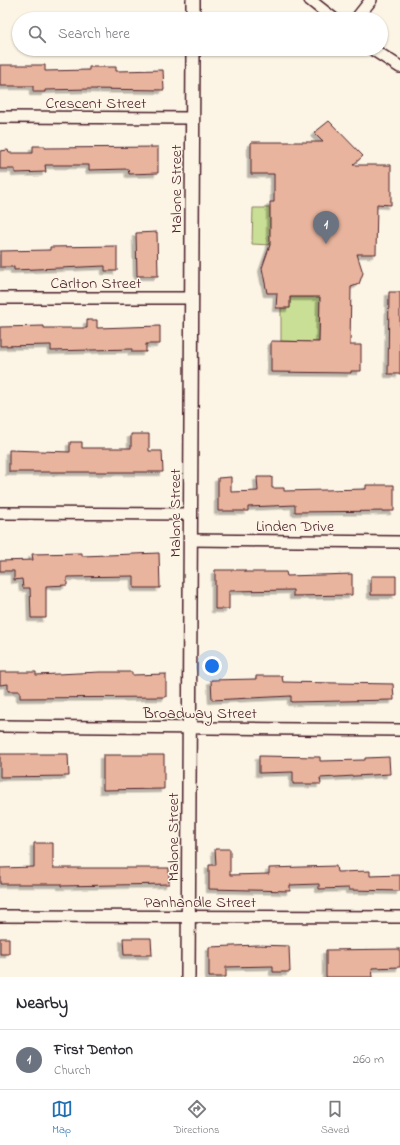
<!DOCTYPE html>
<style>
:root{--surface:#fff;--page:#f2f2f3;--text:#2b2b33;--muted:#7c7c81;--line:#e1e1e2;--accent:#1f6fb2}
body{margin:0;font-family:"Indie Flower",sans-serif;background:var(--page);color:var(--text)}
.you{position:absolute;left:212px;top:666px;width:14px;height:14px;margin:-10px;border:3px solid #fff;border-radius:50%;background:#1a73e8;box-shadow:0 0 0 6px #1a73e833}
.badge{display:grid;place-items:center;width:26px;height:26px;border-radius:50%;background:var(--accent);color:#fff;font-size:13px;font-weight:700}
.pin{position:absolute;translate:-50% -33px;filter:drop-shadow(0 1px 2px #0008)}
.pin::after{content:'';position:absolute;top:21px;width:14px;height:12px;background:inherit;clip-path:polygon(0 0,100% 0,50% 100%)}
.list{margin:0;padding:0;list-style:none}
h2{display:flex;justify-content:space-between;align-items:center;height:52px;margin:0;padding:0 16px;font-size:17px}
h2 small{font-size:13px;font-weight:400;color:var(--muted)}
.list li{display:grid;grid-template-columns:26px 1fr auto;gap:12px;align-items:center;box-sizing:border-box;height:60px;padding:0 16px;border-top:1px solid var(--line)}
.list b{display:block;font-size:15px;white-space:nowrap}
.list p{margin:0;font-size:13px;white-space:nowrap;color:var(--muted)}
.list em{font-size:13px;font-style:normal;color:var(--muted)}
.icon{flex:none;width:22px;height:22px;fill:none;stroke:currentColor;stroke-width:2;stroke-linecap:round;stroke-linejoin:round}
.map{position:relative;flex:none;width:400px;height:977px;overflow:hidden}
.search{position:absolute;background:var(--surface);box-shadow:0 1px 3px #0004;left:12px;right:12px;top:12px;height:44px;display:flex;align-items:center;gap:10px;box-sizing:border-box;padding:0 14px;border-radius:22px;color:var(--muted);font-size:15px}
.sheet{height:112px;background:var(--surface)}
nav{display:flex;justify-content:space-around;align-items:center;box-sizing:border-box;height:56px;border-top:1px solid var(--line);background:var(--surface);font-size:11px;color:var(--muted)}
nav a{display:grid;justify-items:center;gap:2px}
nav .on{color:var(--accent)}
.map>svg:first-child{display:block}
</style>
<div class="map">
<svg width="400" height="977" viewBox="0 0 400 977">
<defs>
<filter id="shadow"><feDropShadow dx="-3.5" dy="3.5" stdDeviation="0" flood-color="#0004"/></filter>
</defs>
<rect width="100%" height="100%" fill="#fcf5e5"/>
<filter id="ink" filterUnits="userSpaceOnUse"><feTurbulence type="fractalNoise" baseFrequency=".025" numOctaves="2"/><feDisplacementMap in="SourceGraphic" scale="8" xChannelSelector="R" yChannelSelector="G"/><feConvolveMatrix kernelMatrix="1 2 1 2 8 2 1 2 1" color-interpolation-filters="sRGB"/></filter>
<g filter="url(#ink)">
<path fill="#c9df95" stroke="#8a7f60" d="M 253,208 L 270,208 L 270,245 L 252,244 Z
M 320,294 L 319,342 L 281,341 L 281,308 L 290,308 L 290,297 L 313,297 Z"/>
<path fill="#e9b49d" stroke="#4a1f2b" filter="url(#shadow)" d="M 0,65 L 45,65 L 45,71 L 89,70 L 89,67 L 116,67 L 116,71 L 163,70 L 164,90 L 89,89 L 45,90 L 45,92 L 33,92 L 33,86 L 0,86 Z
M 329,121 L 363,156 L 353,165 L 391,165 L 391,205 L 377,204 L 376,254 L 357,254 L 363,273 L 359,284 L 351,287 L 350,345 L 361,345 L 361,371 L 351,371 L 351,373 L 271,372 L 271,341 L 319,342 L 320,297 L 290,297 L 290,308 L 276,308 L 277,293 L 267,293 L 262,268 L 270,245 L 270,202 L 274,202 L 274,174 L 251,174 L 251,142 L 323,142 L 314,133 Z
M 33,146 L 45,146 L 45,148 L 158,147 L 158,173 L 129,174 L 128,169 L 89,170 L 89,165 L 45,165 L 46,172 L 15,173 L 15,169 L 0,169 L 0,151 L 8,150 L 9,153 L 33,153 Z
M 157,232 L 158,276 L 137,276 L 136,233 Z
M 117,246 L 117,271 L 105,271 L 105,266 L 14,270 L 14,267 L 0,267 L 0,251 L 50,250 L 50,247 Z
M 389,292 L 400,292 L 400,374 L 388,374 Z
M 87,320 L 97,320 L 97,328 L 160,326 L 160,344 L 146,344 L 146,352 L 132,352 L 132,349 L 51,351 L 51,345 L 0,346 L 0,327 L 44,326 L 44,328 L 87,328 Z
M 131,434 L 149,434 L 149,451 L 162,451 L 163,472 L 9,472 L 9,450 L 70,452 L 70,442 L 82,442 L 82,448 L 131,448 Z
M 231,477 L 231,492 L 258,491 L 257,477 L 272,477 L 272,488 L 284,488 L 284,491 L 366,489 L 366,485 L 394,485 L 394,511 L 295,512 L 295,505 L 248,507 L 248,511 L 218,511 L 218,478 Z
M 82,553 L 82,556 L 159,553 L 160,588 L 134,588 L 134,576 L 67,577 L 67,585 L 46,586 L 46,618 L 31,618 L 30,588 L 23,588 L 22,579 L 14,580 L 14,571 L 0,571 L 0,561 L 33,560 L 32,554 Z
M 215,570 L 245,570 L 245,572 L 286,572 L 287,576 L 352,574 L 352,595 L 293,596 L 293,590 L 229,591 L 229,609 L 215,609 Z
M 371,576 L 396,576 L 396,595 L 371,595 Z
M 0,672 L 36,672 L 36,675 L 100,672 L 132,672 L 132,675 L 166,674 L 166,697 L 20,698 L 20,691 L 8,691 L 8,684 L 0,685 Z
M 256,676 L 282,676 L 283,682 L 393,684 L 394,700 L 291,702 L 291,696 L 212,700 L 211,680 L 256,679 Z
M 0,754 L 68,754 L 69,776 L 0,777 Z
M 103,755 L 164,755 L 164,789 L 103,790 Z
M 259,756 L 320,757 L 320,761 L 365,760 L 365,758 L 389,757 L 390,774 L 320,778 L 321,784 L 293,784 L 293,772 L 259,773 Z
M 34,843 L 53,843 L 53,868 L 169,868 L 169,884 L 61,886 L 61,884 L 0,884 L 0,868 L 34,867 Z
M 215,849 L 230,849 L 230,875 L 269,874 L 269,868 L 336,866 L 337,872 L 370,871 L 370,876 L 400,875 L 400,891 L 349,890 L 349,888 L 319,889 L 319,884 L 290,885 L 290,891 L 209,889 L 209,865 L 216,865 Z
M 0,938 L 9,938 L 9,954 L 0,954 Z
M 123,938 L 151,938 L 152,955 L 124,955 Z
M 257,945 L 289,946 L 290,972 L 273,972 L 273,966 L 226,967 L 226,977 L 209,977 L 209,947 Z
M 400,949 L 400,967 L 372,968 L 373,977 L 326,977 L 326,950 Z"/>
<g fill="none" stroke-linecap="round" stroke-linejoin="round">
<g stroke="#4a1f2b" stroke-width="14">
<path id="minor" d="M 310,0 L 334,19
M 356,19 L 371,0
M 372,49 L 400,67
M 0,117 L 193,118
M 0,298 L 192,298
M 0,513 L 191,514
M 190,540 L 400,542
M 0,726 L 400,730
M 0,916 L 400,917"/>
</g>
<g stroke="#4a1f2b" stroke-width="16">
<path id="tertiary" d="M 193,19 L 193,0
M 188,977 L 193,49"/>
</g>
<use href="#minor" stroke="#fcf5e5" stroke-width="11"/>
<use href="#tertiary" stroke="#fcf5e5" stroke-width="13"/>
</g>
</g>
<g text-anchor="middle" stroke-width="3" stroke-linejoin="round" paint-order="stroke">
<g font-size="16" fill="#4a1f2b" stroke="#fcf5e5">
<text x="96" y="108">Crescent Street</text>
<text transform="translate(175 189) rotate(-90)" y="6">Malone Street</text>
<text x="96" y="288">Carlton Street</text>
<text transform="translate(174 513) rotate(-90)" y="6">Malone Street</text>
<text x="295" y="531">Linden Drive</text>
<text x="200" y="718">Broadway Street</text>
<text transform="translate(172 837) rotate(-90)" y="6">Malone Street</text>
<text x="200" y="907">Panhandle Street</text>
</g>
</g>
</svg>
<div class="you"></div>
<div class="pin badge" style="left:326px;top:244px;background:#6b7280">1</div>
<div class="search"><svg class="icon" aria-label="search" viewBox="0 0 24 24"><circle cx="10" cy="10" r="6"/><path d="M15 15l6 6"/></svg>Search here</div>
</div>
<section class="sheet">
<h2>Nearby<small></small></h2>
<ul class="list">
<li><span class="badge" style="background:#6b7280">1</span><div><b>First Denton</b><p>Church</p></div><em>260 m</em></li>
</ul>
</section>
<nav>
<a class="on"><svg class="icon" aria-label="map" viewBox="0 0 24 24"><path d="M3 6l6-2 6 2 6-2v14l-6 2-6-2-6 2zM9 4v14M15 6v14"/></svg>Map</a>
<a><svg class="icon" aria-label="directions" viewBox="0 0 24 24"><path d="M12 3l9 9-9 9-9-9zM9 14v-3h6M13 9l2 2-2 2"/></svg>Directions</a>
<a><svg class="icon" aria-label="saved" viewBox="0 0 24 24"><path d="M7 4h10v16l-5-4-5 4z"/></svg>Saved</a>
</nav>
